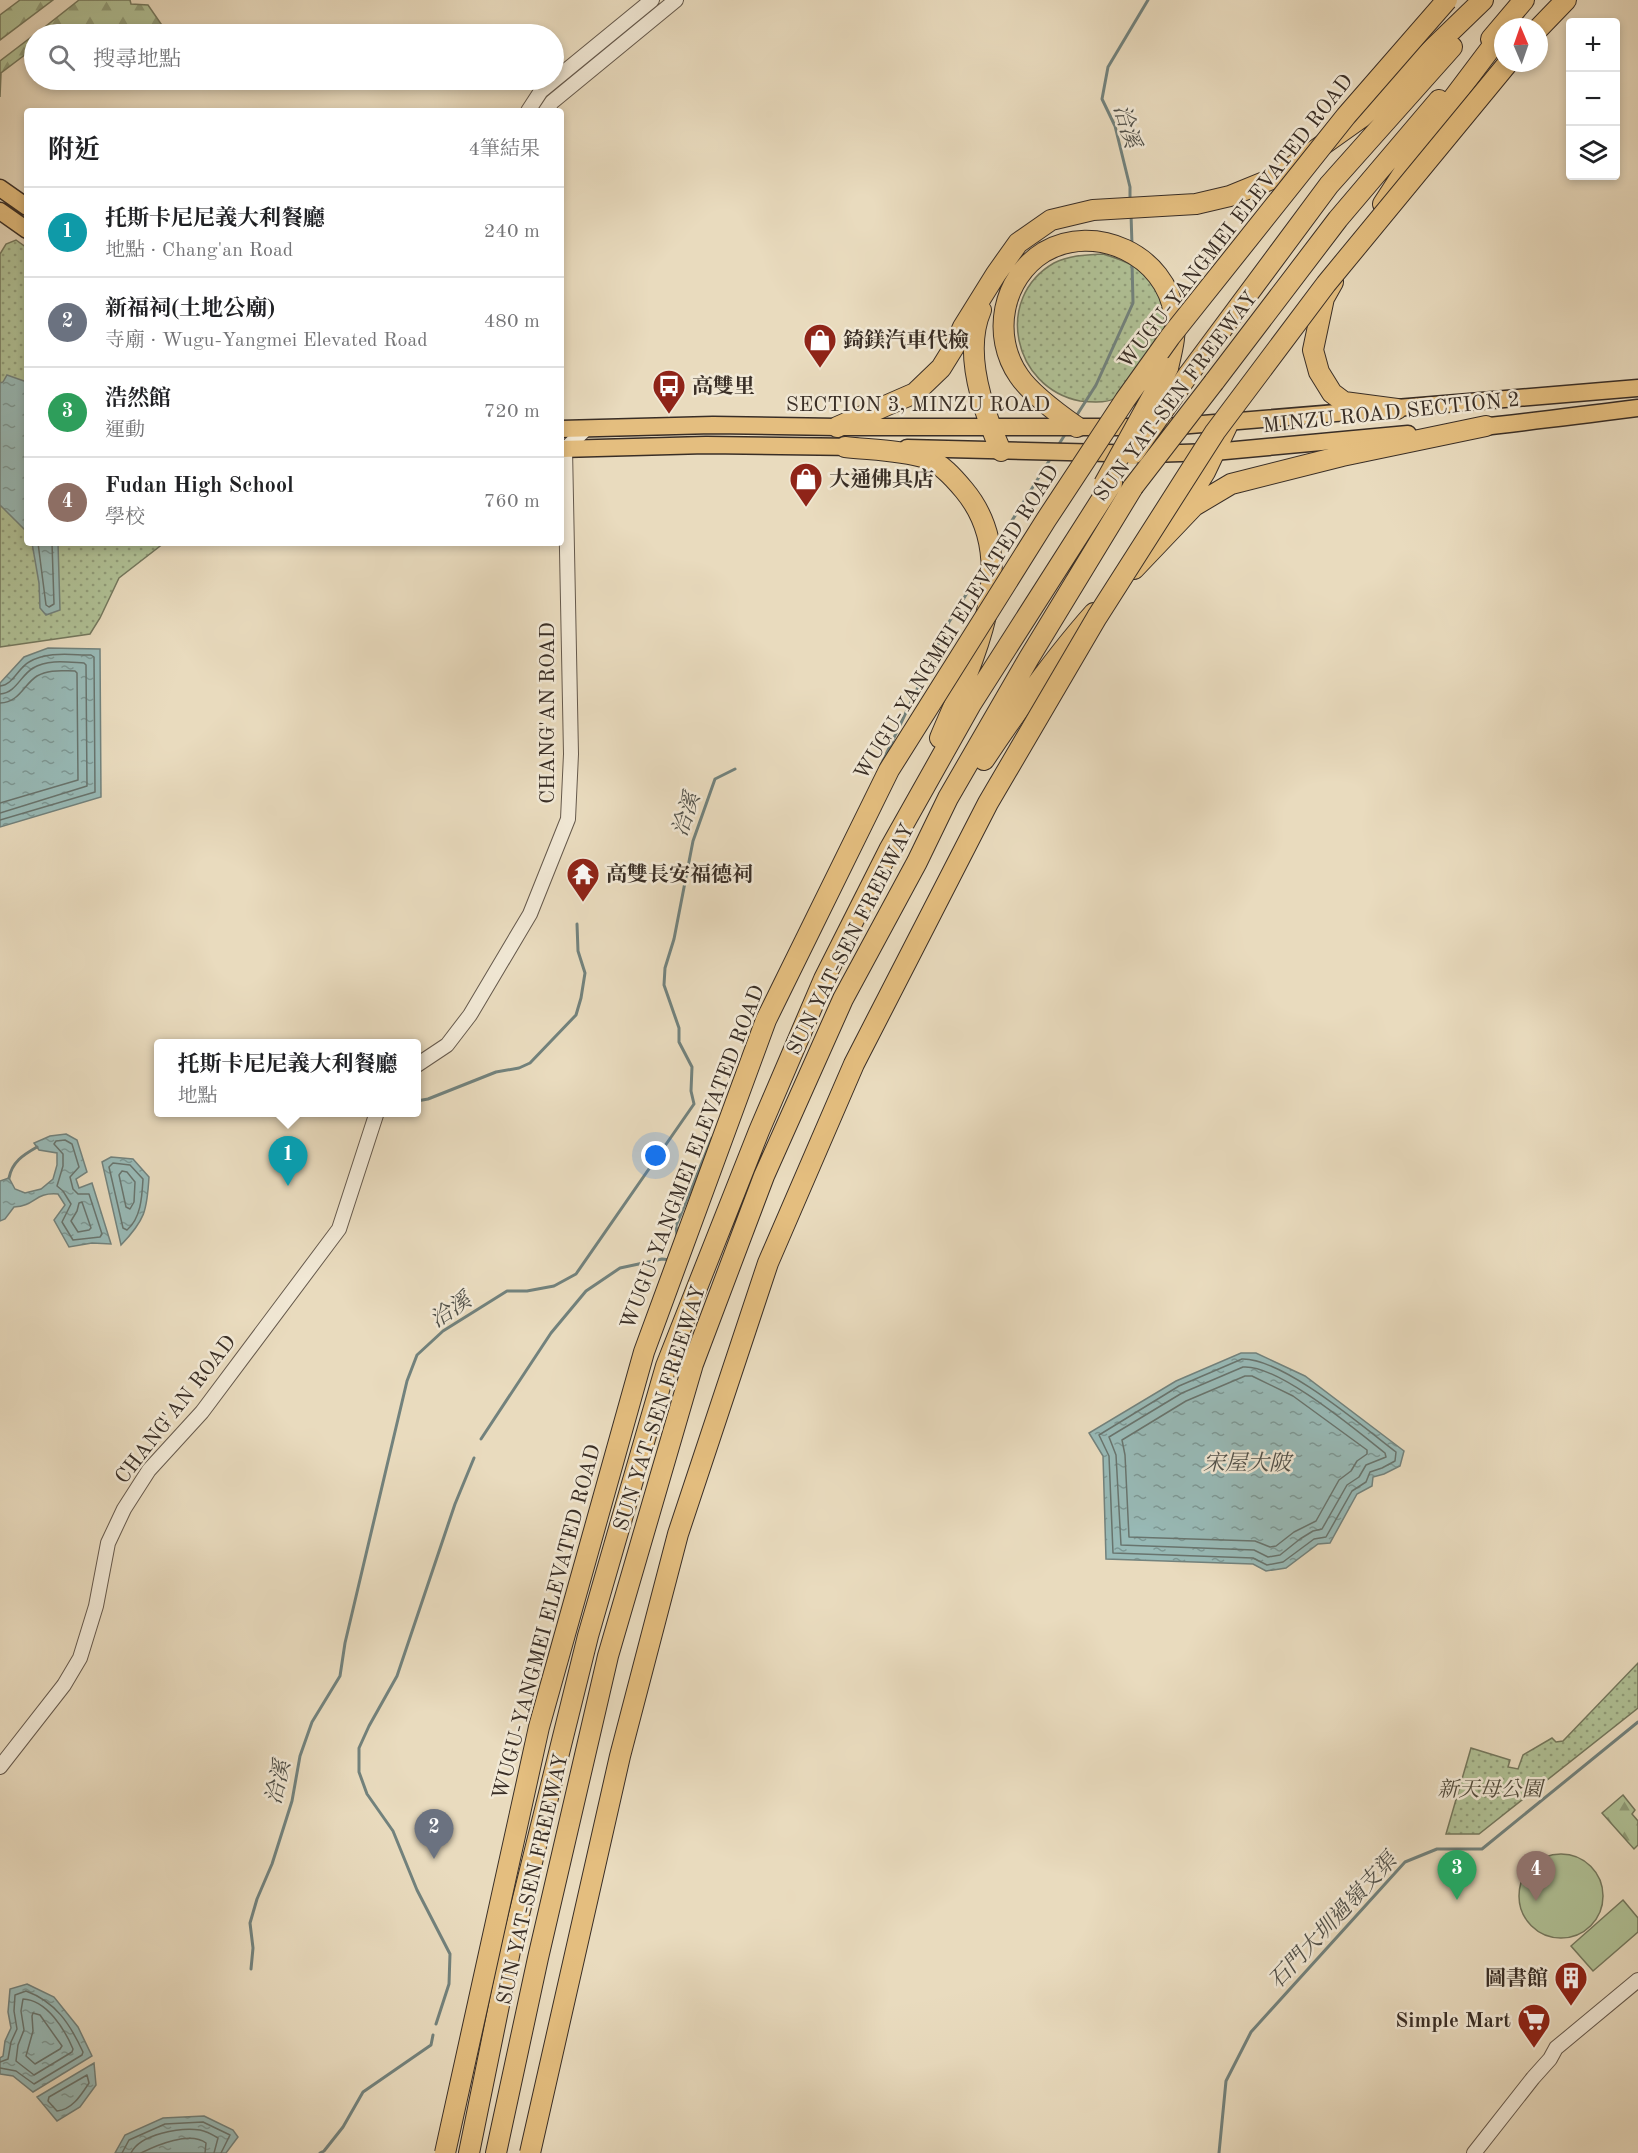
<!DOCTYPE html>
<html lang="zh-TW">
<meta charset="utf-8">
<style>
:root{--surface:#fff;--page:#f6f6f6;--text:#202124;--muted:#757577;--line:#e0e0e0;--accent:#8f2418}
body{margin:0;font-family:"Old Standard TT","Noto Serif TC",serif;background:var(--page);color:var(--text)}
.controls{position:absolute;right:18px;top:18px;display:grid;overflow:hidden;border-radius:6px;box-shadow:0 3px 9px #0003}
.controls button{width:54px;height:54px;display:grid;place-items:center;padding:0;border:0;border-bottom:2px solid var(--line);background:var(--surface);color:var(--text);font:30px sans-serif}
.compass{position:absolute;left:1494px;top:18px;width:54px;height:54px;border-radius:50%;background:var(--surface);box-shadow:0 3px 9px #0003;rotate:358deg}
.you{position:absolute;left:656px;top:1156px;width:21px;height:21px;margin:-15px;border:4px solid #fff;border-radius:50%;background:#1a73e8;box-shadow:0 0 0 9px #1a73e833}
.badge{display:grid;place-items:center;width:39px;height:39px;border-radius:50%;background:var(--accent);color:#fff;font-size:20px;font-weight:700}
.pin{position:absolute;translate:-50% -50px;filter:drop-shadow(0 2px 3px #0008)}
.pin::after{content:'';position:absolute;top:32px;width:21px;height:18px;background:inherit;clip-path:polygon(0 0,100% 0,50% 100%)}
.popup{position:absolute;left:154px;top:1039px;width:267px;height:78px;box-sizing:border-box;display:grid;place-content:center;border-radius:6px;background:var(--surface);filter:drop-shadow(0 2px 4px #0005);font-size:20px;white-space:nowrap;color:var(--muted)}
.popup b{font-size:22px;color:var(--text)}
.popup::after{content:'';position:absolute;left:50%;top:100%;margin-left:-12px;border:12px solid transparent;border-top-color:var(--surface)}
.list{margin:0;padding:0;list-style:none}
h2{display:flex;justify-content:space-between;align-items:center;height:78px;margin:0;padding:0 24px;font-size:26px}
h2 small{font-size:20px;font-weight:400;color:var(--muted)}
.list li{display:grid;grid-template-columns:39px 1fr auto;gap:18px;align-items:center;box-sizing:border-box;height:90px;padding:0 24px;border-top:2px solid var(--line)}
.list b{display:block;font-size:22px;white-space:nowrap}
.list p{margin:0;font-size:20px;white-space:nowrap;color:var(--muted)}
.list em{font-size:20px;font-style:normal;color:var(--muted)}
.icon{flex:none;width:33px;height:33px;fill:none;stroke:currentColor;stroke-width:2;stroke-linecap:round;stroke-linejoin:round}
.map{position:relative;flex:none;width:1638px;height:2153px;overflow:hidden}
.search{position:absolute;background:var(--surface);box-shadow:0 3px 9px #0003;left:24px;top:24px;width:540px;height:66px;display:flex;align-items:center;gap:15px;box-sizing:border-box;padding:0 21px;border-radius:33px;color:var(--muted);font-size:22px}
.panel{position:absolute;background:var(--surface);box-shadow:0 3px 9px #0003;left:24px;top:108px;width:540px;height:438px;border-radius:6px}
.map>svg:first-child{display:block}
</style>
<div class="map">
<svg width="1638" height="2153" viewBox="0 0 1638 2153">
<defs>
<pattern id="grass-dots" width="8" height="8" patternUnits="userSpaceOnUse" patternTransform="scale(1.5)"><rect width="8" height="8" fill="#b0c196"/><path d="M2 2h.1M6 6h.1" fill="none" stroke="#909d7a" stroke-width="1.8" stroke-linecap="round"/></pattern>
<pattern id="forest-firs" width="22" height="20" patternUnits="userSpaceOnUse" patternTransform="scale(1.5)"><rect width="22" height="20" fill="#b0c196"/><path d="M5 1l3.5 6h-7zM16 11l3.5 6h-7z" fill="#909d7a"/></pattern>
<pattern id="water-ripples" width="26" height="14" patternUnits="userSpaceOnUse" patternTransform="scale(1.5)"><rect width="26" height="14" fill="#98bab7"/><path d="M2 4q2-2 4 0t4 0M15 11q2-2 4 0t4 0" fill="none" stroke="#7d9895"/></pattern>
</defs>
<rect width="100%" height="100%" fill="#e9dbbe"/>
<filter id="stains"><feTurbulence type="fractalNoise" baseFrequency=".00333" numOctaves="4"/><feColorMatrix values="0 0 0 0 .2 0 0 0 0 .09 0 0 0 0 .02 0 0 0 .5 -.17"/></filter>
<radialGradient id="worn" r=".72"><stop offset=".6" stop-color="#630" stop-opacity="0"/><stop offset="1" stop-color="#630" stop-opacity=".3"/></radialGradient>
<path fill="url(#grass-dots)" stroke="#74785e" stroke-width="1.5" d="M 16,240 L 27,248 L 27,543 L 164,543 L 119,578 L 100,618 L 90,634 L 0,647 L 0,254 L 6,244 Z
M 1103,254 C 1119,259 1135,264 1147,277 C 1164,296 1176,336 1157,356 C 1145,368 1128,389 1115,398 C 1107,404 1089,402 1080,401 C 1013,388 993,298 1054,263 C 1070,255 1086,255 1103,254 Z
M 1638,1663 L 1638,1708 L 1479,1834 L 1446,1834 L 1471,1748 L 1510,1760 L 1508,1767 L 1518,1769 L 1523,1755 L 1552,1738 L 1556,1742 L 1563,1741 Z"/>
<path fill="url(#forest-firs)" stroke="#74785e" stroke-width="1.5" d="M 20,0 L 53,0 L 0,40 L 0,15 Z
M 79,0 L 130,0 L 131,4 L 148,5 L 168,34 L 107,34 L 105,31 L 36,34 Z
M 34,35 L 34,48 L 1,73 L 0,97 L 0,61 Z
M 1623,1795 L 1635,1810 L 1632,1814 L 1638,1821 L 1638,1845 L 1634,1849 L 1602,1813 Z"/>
<path fill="#b0c196" stroke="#74785e" stroke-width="1.5" d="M1519 1896a42 42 0 1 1 84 0a42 42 0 1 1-84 0Z
M 1623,1900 L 1638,1918 L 1638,1932 L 1593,1971 L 1571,1946 Z"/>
<path fill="url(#water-ripples)" stroke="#72827d" stroke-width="1.5" d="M 7,375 L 27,382 L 27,532 L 0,505 L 0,383 L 3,382 Z
M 32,543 L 58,543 L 60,610 L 46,615 L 40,608 L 39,583 Z
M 48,648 L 100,649 L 101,797 L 0,827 L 0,683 L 24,657 Z
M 66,1134 L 77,1140 L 87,1172 L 76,1179 L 79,1188 L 92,1183 L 111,1244 L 92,1243 L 69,1247 L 54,1220 L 65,1205 L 58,1194 C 34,1192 36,1206 14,1207 L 5,1219 L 0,1221 L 0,1181 L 9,1178 L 15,1189 L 25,1193 L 41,1189 L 53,1179 L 57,1165 L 57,1153 L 39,1150 L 34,1143 L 50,1136 Z
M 111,1157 L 133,1159 L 149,1177 C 147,1211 145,1220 121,1245 L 102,1162 Z
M 1241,1353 L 1256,1353 L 1305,1376 L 1404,1451 L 1400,1466 L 1384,1474 L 1373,1477 L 1372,1486 L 1357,1494 L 1330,1543 L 1318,1544 L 1286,1568 L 1266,1571 L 1253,1564 L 1106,1559 L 1103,1456 L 1089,1433 L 1176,1381 Z
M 27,1984 L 54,1997 L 78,2027 L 92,2056 L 33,2092 L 13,2076 L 0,2074 L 0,2058 L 3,2056 L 5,2041 L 11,2028 L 8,2012 L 10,1989 Z
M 94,2063 L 96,2085 L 80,2107 L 57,2121 L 37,2097 Z
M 204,2116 L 233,2130 L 238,2137 L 226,2153 L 115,2153 L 125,2135 L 163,2118 Z"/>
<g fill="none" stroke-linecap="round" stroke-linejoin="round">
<path stroke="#68746e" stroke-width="1.5" d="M 38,543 L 46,605 L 49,607 L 54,604 L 52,543
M 0,686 C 13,685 18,668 29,662 C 48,651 70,655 91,655 L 94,657 L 95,792 L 0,820
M 0,694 C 16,693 20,676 33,668 C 48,659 67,662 84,663 L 86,665 L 87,786 L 0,813
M 0,703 C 20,702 23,685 37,676 C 49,669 62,671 75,671 L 77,673 L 78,780 L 0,803
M 65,1140 L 72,1144 L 79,1167 L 70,1177 L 73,1189 L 78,1194 L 89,1194 L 102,1234 L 100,1237 L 73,1240 L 62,1222 L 71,1204 L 63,1191 L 57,1186 L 63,1166 L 63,1154 L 54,1144 L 56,1141 Z
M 113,1163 L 130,1165 L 143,1179 C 142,1197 141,1218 127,1230 L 123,1228 L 109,1167 Z
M 122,1171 L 127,1172 L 135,1182 L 134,1202 L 130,1209 L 126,1207 L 119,1175 Z
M 82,1202 L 91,1228 L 89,1230 L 78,1232 L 71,1221 L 77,1211 L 79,1203 Z
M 1242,1359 C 1283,1358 1362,1426 1396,1452 L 1395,1461 L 1382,1468 L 1370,1472 L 1366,1482 L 1352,1491 L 1326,1537 L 1314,1539 L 1283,1562 L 1267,1565 L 1253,1558 L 1113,1553 L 1109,1456 L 1099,1435 L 1179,1386 Z
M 1243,1367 C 1278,1364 1357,1431 1385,1453 L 1386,1457 L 1366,1465 L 1359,1477 L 1347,1485 L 1322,1529 L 1313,1531 L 1300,1539 L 1280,1555 L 1268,1557 L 1254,1550 L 1121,1545 L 1116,1455 L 1109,1437 L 1182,1393 Z
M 1245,1376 L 1252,1376 L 1293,1396 L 1367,1450 L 1367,1454 L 1357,1461 L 1351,1471 L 1339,1480 L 1316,1521 L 1294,1532 L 1276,1546 L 1270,1547 L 1255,1541 L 1129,1537 L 1125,1455 L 1122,1440 L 1186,1401 Z
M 23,1999 C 47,2000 65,2030 73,2049 L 72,2052 L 34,2075 L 16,2061 L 18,2045 L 24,2030 L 21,2011 Z
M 33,2013 L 40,2015 L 62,2046 L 60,2049 L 35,2064 L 26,2056 L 33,2031 L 32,2016 Z
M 0,2062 L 8,2059 L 11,2042 L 17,2029 L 14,2011 L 15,1995 L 26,1991 C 56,2002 70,2024 83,2052 L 82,2055 L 34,2084 L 16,2071 L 0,2068
M 87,2075 L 89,2083 C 81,2095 72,2110 57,2111 L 48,2101 L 49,2097 Z
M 122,2153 L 129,2140 L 165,2124 L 203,2122 L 230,2135 L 221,2153
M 131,2153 C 140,2134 181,2127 200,2130 C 206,2131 213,2135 218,2138 L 214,2153
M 141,2153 C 157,2145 190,2131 206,2143 L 205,2153"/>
<path stroke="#72827d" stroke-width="3" d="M 1130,201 L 1130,187 L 1115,126 L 1102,99 L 1108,67 L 1148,0
M 1131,214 L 1132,245
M 1075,418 L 1096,385 L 1133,303 L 1132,262
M 1059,444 L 1066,433
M 998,543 L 1049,461
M 881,765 L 949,622 L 982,569
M 417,1101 L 428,1099 L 496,1072 L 519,1068 L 530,1063 L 576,1015 L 581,998 L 585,973 L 578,951 L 577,924
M 9,1178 C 12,1162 23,1155 37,1147
M 677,1235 L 676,1226 L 712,1138
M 481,1439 L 551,1333 L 586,1291 L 620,1268 L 662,1259 L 671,1260
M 251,1969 L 253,1948 L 250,1923 L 257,1899 L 272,1864 L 292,1801 L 300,1756 L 312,1722 L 340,1676 L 345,1643 L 407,1381 L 417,1355 L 443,1331 L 507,1291 L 527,1291 L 554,1286 L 576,1274 L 694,1104 L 691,1091 L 692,1067 L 679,1042 L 679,1028 L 664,985 L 665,968 L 674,939 L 693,841 L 715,779 L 735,769
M 436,2024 L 449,1984 L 450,1954 L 417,1890 L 393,1831 L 367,1794 L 359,1772 L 359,1748 L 369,1726 L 397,1676 L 455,1504 L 474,1458
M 320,2153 L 324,2151 L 343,2127 L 363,2092 L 431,2045 L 433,2035
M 1219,2153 L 1226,2081 L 1251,2032 L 1405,1862 L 1437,1849 L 1482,1849 L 1638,1722"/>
<g stroke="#65594c" stroke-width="16">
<path id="minor" d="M 528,111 L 541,91 L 652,0
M 546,111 L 552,102 L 676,0
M 417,1065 L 447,1045 L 470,1015 L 530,914 L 568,819 L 571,754 L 565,449 L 586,429
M 0,1767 L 64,1685 L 80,1658 L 96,1606 L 108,1543 L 124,1509 L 149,1470 L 202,1412 L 339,1229 L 377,1112
M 1474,2153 L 1533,2078 L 1550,2059 L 1556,2048 L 1638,1980"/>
</g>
<g stroke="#392e26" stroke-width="19">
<path id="major" d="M 0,188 L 27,207
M 0,211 L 27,230
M 1473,428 C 1527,422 1583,415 1638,408
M 561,429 L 713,425 L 837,427 L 1166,427 L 1638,388
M 907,448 L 1148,454 L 1214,452 L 1408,434
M 561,449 L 706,445 L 857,447"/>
</g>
<g stroke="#392e26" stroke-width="22">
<path id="highway" d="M 1539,28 L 1566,0
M 1491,39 L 1524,0
M 1383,204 L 1445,109 L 1503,32
M 1333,282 L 1324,298 L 1313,350 L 1319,372 L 1332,393 L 1344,402 L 1397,409
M 981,310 C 963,352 983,411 1001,451
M 1188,375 L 1329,185 L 1452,47
M 1214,382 L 1338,219 L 1439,100
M 837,427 L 915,393 L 941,368 L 954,347 L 963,327 L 996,274 L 1018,243 L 1051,220 L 1093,210 L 1196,204 L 1230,196 L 1279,176 L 1362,117 L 1483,0
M 1077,427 C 1060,415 1031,394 1019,376 C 991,336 1002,278 1044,252 C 1095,222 1166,255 1174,314 C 1177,332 1172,351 1168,368
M 845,447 C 871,450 900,450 926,458 C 941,463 954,478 964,490 C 1025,563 971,664 940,738
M 1181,511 L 1205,472 L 1227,426
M 1134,569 L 1194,506 L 1231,484 L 1342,456 L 1486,426
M 984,760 C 1018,709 1053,659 1094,613
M 469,2153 L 510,1951 L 588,1636 L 666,1366 L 759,1131 L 824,979 L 889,850 L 971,704 L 1112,483
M 496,2153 L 538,1958 L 608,1656 L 693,1364 L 764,1176 L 843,999 L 917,862 L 948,798 L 1029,658 L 1133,487"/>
</g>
<use href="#minor" stroke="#f1e8d5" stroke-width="14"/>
<use href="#major" stroke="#e4be7f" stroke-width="16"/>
<use href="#highway" stroke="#e4be7f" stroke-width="20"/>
<g stroke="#392e26" stroke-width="22" stroke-linecap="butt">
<path id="highway-bridge" d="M 1133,454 L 1188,375
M 1104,484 L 1168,368
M 1133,487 L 1214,382
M 445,2153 L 539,1727 L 644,1352 L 766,1020 L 889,770 L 1046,520 L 1125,400 L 1170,337 L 1346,116 L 1447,0
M 530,2153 L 620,1756 L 678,1534 L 768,1263 L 854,1064 L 988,803 L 1097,617 L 1215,432 L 1326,284 L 1508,63"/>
</g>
<use href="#highway-bridge" stroke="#e4be7f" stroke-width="20"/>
</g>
<defs>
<g id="shop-pin" transform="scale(1.725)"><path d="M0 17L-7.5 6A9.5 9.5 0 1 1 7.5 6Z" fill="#8f2418" stroke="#f1e8d5"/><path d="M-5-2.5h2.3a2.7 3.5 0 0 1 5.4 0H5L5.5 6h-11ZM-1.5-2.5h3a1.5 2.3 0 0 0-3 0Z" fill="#fff"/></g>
<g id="bus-pin" transform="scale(1.725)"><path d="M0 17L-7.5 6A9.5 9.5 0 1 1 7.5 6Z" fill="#8f2418" stroke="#f1e8d5"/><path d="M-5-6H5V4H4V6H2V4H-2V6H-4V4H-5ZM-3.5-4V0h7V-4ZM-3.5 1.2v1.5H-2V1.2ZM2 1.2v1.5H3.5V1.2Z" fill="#fff"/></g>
<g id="temple-pin" transform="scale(1.725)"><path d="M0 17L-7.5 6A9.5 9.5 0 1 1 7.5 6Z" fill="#8f2418" stroke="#f1e8d5"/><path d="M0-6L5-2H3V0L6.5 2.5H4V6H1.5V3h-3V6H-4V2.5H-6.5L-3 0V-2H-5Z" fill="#fff"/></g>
<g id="building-pin" transform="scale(1.725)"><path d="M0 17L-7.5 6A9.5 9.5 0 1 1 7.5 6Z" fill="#8f2418" stroke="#f1e8d5"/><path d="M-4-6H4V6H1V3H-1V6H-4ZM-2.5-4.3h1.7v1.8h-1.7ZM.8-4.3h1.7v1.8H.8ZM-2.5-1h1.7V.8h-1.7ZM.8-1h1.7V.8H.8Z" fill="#fff"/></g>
<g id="supermarket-pin" transform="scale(1.725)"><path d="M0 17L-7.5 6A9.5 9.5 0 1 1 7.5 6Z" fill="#8f2418" stroke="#f1e8d5"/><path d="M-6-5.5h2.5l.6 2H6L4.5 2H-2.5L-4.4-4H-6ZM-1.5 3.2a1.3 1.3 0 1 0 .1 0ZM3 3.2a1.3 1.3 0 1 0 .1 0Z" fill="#fff"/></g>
</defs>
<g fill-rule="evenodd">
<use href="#shop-pin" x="820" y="340"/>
<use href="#bus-pin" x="669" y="386"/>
<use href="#shop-pin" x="806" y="479"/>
<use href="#temple-pin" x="583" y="874"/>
<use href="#building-pin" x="1571" y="1978"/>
<use href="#supermarket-pin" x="1534" y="2020"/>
</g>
<g text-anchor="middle" stroke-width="5" stroke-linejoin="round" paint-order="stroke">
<g font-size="21" fill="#392e26" stroke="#f1e8d5">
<text transform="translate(1235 221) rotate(-52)" y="7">WUGU-YANGMEI ELEVATED ROAD</text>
<text transform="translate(1175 396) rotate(-53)" y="7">SUN YAT-SEN FREEWAY</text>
<text x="918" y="411">SECTION 3, MINZU ROAD</text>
<text transform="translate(1391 412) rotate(-6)" y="7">MINZU ROAD SECTION 2</text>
<text transform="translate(956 622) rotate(-58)" y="7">WUGU-YANGMEI ELEVATED ROAD</text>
<text transform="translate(547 713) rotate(-90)" y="7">CHANG'AN ROAD</text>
<text transform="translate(850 939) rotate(-63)" y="7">SUN YAT-SEN FREEWAY</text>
<text transform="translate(692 1157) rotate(-69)" y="7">WUGU-YANGMEI ELEVATED ROAD</text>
<text transform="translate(659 1408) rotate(-72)" y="7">SUN YAT-SEN FREEWAY</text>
<text transform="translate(175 1409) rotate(-52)" y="7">CHANG'AN ROAD</text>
<text transform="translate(546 1622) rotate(-75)" y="7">WUGU-YANGMEI ELEVATED ROAD</text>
<text transform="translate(532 1879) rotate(-77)" y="7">SUN YAT-SEN FREEWAY</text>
</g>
<g font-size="21" font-weight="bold" fill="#392e26" stroke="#f1e8d5" text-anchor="start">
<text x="843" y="347">錡鎂汽車代檢</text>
<text x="692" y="393">高雙里</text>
<text x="829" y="486">大通佛具店</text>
<text x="606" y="881">高雙長安福德祠</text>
<text x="1548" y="1985" text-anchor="end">圖書館</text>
<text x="1511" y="2027" text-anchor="end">Simple Mart</text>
</g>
<g font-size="21" font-style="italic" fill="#514b3c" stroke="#f1e8d5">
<text x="1490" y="1796">新天母公園</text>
</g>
<g font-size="22" font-style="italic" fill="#51514a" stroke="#f1e8d5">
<text transform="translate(1128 126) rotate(73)" y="8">洽溪</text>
<text transform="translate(685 814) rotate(-71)" y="8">洽溪</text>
<text transform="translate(450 1309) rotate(-34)" y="8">洽溪</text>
<text x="1247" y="1470">宋屋大陂</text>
<text transform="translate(277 1782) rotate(-77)" y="8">洽溪</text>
<text transform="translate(1332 1920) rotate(-47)" y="8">石門大圳過嶺支渠</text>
</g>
</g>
<rect width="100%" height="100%" filter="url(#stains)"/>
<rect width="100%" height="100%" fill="url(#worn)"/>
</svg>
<div class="controls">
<button>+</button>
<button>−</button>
<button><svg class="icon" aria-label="layers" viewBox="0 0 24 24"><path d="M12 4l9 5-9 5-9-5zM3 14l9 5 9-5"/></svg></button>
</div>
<svg class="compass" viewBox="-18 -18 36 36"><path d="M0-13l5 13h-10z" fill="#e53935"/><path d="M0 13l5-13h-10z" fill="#757577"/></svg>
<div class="you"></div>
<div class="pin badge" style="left:288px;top:1186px;background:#0f9aa8">1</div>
<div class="popup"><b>托斯卡尼尼義大利餐廳</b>地點</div>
<div class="pin badge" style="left:434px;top:1859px;background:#6b7280">2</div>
<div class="pin badge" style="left:1457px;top:1900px;background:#2e9e5b">3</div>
<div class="pin badge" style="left:1536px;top:1901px;background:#8d6e63">4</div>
<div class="search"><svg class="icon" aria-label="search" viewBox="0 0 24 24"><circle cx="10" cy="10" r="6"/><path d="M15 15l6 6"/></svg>搜尋地點</div>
<section class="panel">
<h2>附近<small>4筆結果</small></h2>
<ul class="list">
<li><span class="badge" style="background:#0f9aa8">1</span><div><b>托斯卡尼尼義大利餐廳</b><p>地點 · Chang'an Road</p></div><em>240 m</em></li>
<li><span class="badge" style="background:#6b7280">2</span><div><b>新福祠(土地公廟)</b><p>寺廟 · Wugu-Yangmei Elevated Road</p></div><em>480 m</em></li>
<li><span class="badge" style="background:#2e9e5b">3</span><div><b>浩然館</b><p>運動</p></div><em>720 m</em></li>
<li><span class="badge" style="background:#8d6e63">4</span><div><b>Fudan High School</b><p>學校</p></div><em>760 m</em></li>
</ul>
</section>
</div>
